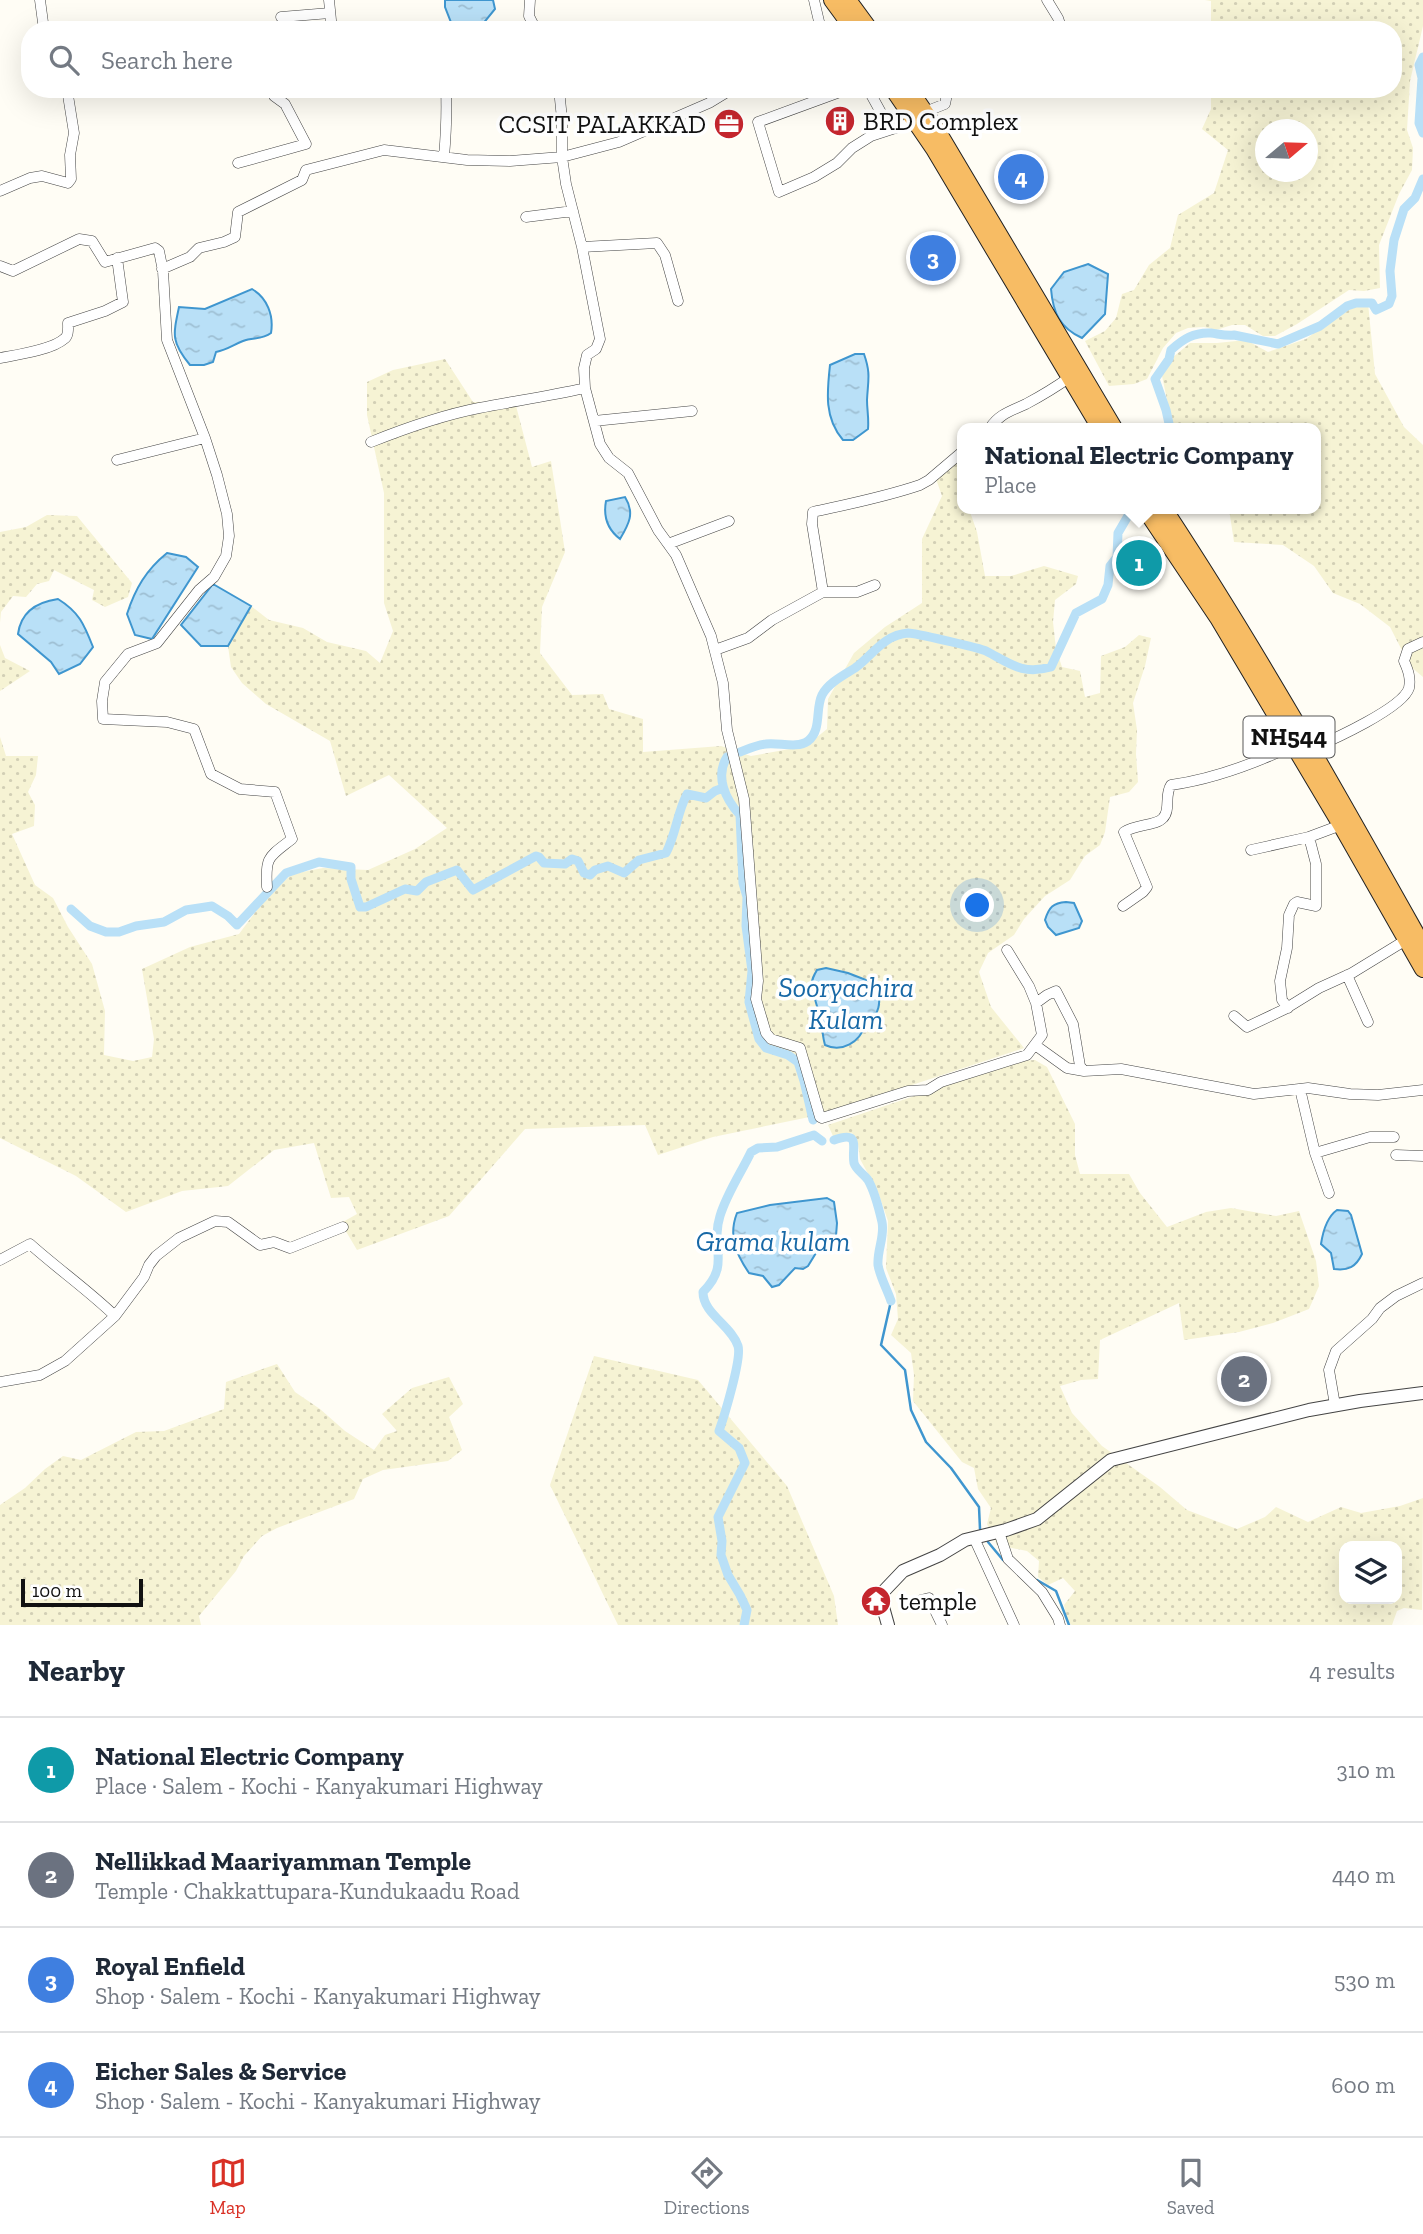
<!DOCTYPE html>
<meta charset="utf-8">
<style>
:root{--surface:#fff;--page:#f6f6f7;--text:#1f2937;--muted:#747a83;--line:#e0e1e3;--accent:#d93025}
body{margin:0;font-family:"Zilla Slab",serif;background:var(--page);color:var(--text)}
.controls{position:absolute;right:21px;bottom:21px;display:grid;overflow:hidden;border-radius:14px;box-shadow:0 7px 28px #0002}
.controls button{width:63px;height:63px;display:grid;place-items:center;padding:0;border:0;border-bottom:2px solid var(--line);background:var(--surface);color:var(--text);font:35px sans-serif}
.compass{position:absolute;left:1255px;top:119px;width:63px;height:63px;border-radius:50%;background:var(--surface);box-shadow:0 7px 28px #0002;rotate:71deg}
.scale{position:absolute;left:21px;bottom:18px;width:122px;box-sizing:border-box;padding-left:7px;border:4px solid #111;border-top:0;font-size:19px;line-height:24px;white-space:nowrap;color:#111;-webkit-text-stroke:5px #fff;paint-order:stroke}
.you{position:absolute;left:978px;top:906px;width:24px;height:24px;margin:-18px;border:5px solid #fff;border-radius:50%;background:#1a73e8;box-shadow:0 0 0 10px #1a73e833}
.badge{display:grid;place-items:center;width:46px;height:46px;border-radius:50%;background:var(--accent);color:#fff;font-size:23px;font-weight:700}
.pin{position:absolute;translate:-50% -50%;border:4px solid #fff;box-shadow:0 2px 7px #0006}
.popup{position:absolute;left:957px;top:423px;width:364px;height:91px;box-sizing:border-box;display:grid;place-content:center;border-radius:14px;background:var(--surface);filter:drop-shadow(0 2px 5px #0005);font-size:23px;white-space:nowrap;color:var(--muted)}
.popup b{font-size:26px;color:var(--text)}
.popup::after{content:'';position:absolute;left:50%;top:100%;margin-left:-14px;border:14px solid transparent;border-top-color:var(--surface)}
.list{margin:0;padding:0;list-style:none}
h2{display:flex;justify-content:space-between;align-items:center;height:91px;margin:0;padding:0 28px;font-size:30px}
h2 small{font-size:23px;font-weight:400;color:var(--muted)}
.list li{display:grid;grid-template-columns:46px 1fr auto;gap:21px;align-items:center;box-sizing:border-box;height:105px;padding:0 28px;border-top:2px solid var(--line)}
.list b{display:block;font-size:26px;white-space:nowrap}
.list p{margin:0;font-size:23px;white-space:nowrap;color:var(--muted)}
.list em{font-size:23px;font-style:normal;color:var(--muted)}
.icon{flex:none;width:38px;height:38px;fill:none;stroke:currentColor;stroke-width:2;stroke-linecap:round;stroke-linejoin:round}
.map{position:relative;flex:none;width:1423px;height:1625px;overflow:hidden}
.search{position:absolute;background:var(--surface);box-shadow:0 7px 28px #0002;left:21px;right:21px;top:21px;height:77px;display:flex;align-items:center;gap:18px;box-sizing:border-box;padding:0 24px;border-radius:28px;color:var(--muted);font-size:26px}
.sheet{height:511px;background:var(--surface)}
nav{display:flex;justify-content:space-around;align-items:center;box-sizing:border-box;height:98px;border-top:2px solid var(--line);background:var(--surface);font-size:19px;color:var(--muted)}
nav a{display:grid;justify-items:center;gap:4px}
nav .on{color:var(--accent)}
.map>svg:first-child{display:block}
</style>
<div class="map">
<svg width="1423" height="1625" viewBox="0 0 1423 1625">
<defs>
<pattern id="farmland-dots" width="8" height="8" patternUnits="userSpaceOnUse" patternTransform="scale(1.75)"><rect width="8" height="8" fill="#f6f3d4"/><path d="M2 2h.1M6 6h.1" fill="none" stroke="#d2cfb5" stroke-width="1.8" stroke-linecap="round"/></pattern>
<pattern id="water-ripples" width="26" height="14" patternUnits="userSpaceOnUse" patternTransform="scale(1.75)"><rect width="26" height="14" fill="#b9e0f7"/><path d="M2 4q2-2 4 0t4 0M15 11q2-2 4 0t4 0" fill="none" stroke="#9ebfd3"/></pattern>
</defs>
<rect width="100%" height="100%" fill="#fffdf5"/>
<path fill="url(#farmland-dots)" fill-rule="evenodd" d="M 1205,0 L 1423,0 L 1423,26 L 1410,81 L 1407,130 L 1413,148 L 1412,170 L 1399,194 L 1379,245 L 1380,288 L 1364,291 L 1349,290 L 1297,324 L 1275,336 L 1263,336 L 1245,325 L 1232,325 L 1216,330 L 1204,327 L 1188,328 L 1176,333 L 1163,348 L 1147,379 L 1134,384 L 1109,386 L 1085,341 L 1105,331 L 1116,318 L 1122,294 L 1134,290 L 1149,265 L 1170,248 L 1178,215 L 1214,193 L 1228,150 L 1202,129 L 1211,109 L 1211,89 L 1393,89 L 1393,30 L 1211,30 L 1211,1 ZM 1266,130 L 1308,130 L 1308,172 L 1266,172 Z
M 1368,303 L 1375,374 L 1404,427 L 1423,445 L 1423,677 L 1410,666 L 1390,627 L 1360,604 L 1333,593 L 1314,566 L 1283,545 L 1234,542 L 1229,509 L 1316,509 L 1316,428 L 1173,428 L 1162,376 L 1172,358 L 1190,343 L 1217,343 L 1246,340 L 1268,352 L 1306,339 L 1349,307 Z
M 445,359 L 473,402 L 515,402 L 532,467 L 551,461 L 565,552 L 542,607 L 540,653 L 572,695 L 603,694 L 609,709 L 643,719 L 643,752 L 721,746 L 751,756 L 806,746 L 827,729 L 828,699 L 854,653 L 885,627 L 922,603 L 922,539 L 942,496 L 936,479 L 961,457 L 962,509 L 969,509 L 977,532 L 985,576 L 1011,576 L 1044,566 L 1078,576 L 1076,584 L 1055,600 L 1053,622 L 1056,649 L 1062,667 L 1080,671 L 1085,697 L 1100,693 L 1101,656 L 1125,647 L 1139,635 L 1151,638 L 1145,666 L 1133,703 L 1137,730 L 1136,754 L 1138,782 L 1129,792 L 1110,797 L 1105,832 L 1100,845 L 1085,856 L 1070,880 L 1045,896 L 1024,919 L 1014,935 L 988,953 L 979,972 L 991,1007 L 1024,1048 L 824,1114 L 713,1137 L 658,1155 L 645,1125 L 525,1129 L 449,1216 L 357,1250 L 341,1223 L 357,1214 L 349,1197 L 331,1198 L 314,1143 L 274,1150 L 228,1186 L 182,1191 L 126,1212 L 76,1176 L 0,1138 L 0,737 L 6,756 L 38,756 L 36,775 L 28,792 L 35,805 L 34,826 L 12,834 L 35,885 L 53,898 L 68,927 L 92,964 L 105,1011 L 104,1055 L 133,1061 L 152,1057 L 154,1039 L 142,969 L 190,947 L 239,934 L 266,898 L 292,874 L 323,868 L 368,870 L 415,849 L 447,828 L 389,775 L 346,796 L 330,741 L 266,704 L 242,683 L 231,667 L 228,646 L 251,606 L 269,620 L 303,628 L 327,642 L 366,651 L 380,663 L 393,631 L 384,603 L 384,493 L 367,415 L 367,382 L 393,370 Z
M 47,515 L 77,516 L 132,583 L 128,597 L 105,607 L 92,600 L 94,590 L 54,570 L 49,581 L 37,584 L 26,597 L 13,596 L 1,612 L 0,623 L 0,532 L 26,527 Z
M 0,645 L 5,658 L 30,671 L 0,691 Z
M 1035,1060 L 1047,1067 L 1075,1124 L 1075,1155 L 1080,1174 L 1129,1174 L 1140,1193 L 1167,1227 L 1206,1212 L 1231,1208 L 1276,1216 L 1299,1211 L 1316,1261 L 1319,1286 L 1309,1309 L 1273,1323 L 1239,1332 L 1184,1340 L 1179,1303 L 1100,1340 L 1098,1379 L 1081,1380 L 1060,1386 L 1072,1413 L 1102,1446 L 1160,1487 L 1187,1510 L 1237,1529 L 1265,1517 L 1276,1507 L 1308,1522 L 1341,1507 L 1361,1513 L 1400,1506 L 1423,1498 L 1422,1610 L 1404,1608 L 1397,1611 L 1392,1625 L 1072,1625 L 1068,1623 L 1064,1605 L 1075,1591 L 1063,1578 L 1048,1585 L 1038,1577 L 1039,1561 L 1027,1551 L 997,1545 L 987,1524 L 991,1508 L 978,1489 L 974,1468 L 962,1462 L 913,1401 L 914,1375 L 911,1353 L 891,1335 L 898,1319 L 896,1294 L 886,1268 L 888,1221 L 878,1192 L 860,1159 L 858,1144 L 852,1133 L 833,1136 L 828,1125 L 1019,1061 ZM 1344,1546 L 1397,1546 L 1397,1599 L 1344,1599 Z
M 594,1356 L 698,1380 L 787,1486 L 834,1596 L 838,1625 L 618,1625 L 550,1485 Z
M 277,1364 L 295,1392 L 320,1409 L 345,1431 L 374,1450 L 385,1435 L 397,1431 L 382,1414 L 412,1388 L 449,1377 L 463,1404 L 449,1417 L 462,1450 L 448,1461 L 383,1470 L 363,1479 L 354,1499 L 277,1528 L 262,1536 L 244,1556 L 236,1571 L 199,1616 L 201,1625 L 0,1625 L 0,1505 L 25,1488 L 45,1469 L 63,1456 L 81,1460 L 136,1432 L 164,1431 L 224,1409 L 226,1382 Z"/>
<path fill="url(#water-ripples)" stroke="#3f96cf" stroke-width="2" d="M 445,0 L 493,0 L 495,9 L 478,30 L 454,30 L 445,7 Z
M 1088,264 L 1108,274 L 1105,314 L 1082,338 C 1060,328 1053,313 1051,289 L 1064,272 Z
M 252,289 C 267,298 274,315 271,333 C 262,340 253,337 243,341 C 233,345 227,350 216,352 L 213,362 L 204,365 L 190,365 C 171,342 173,335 179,307 L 205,309 Z
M 855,354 L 864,354 C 871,374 868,380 867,400 C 867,410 869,418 868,429 L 853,440 L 843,440 C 824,418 827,392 830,365 Z
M 625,497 C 635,513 629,524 620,539 C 607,529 603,517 606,501 Z
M 167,553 L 186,557 L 198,567 L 152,639 L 135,635 L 127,614 C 135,589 146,570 167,553 Z
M 213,584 L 251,606 L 228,646 L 201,646 L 181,625 Z
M 58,599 C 79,612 84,624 93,647 L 80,664 L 59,674 L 51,662 L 18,634 C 21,611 37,602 58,599 Z
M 1066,902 L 1074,903 L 1082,921 L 1079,928 L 1056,935 L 1048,927 L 1045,920 C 1049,907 1053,903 1066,902 Z
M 826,968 L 848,973 L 879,985 C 880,1001 881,1016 865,1025 C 860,1042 842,1053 825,1045 C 822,1035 823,1028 820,1018 C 818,1007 813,996 812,986 C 811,980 814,975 817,970 Z
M 827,1198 L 834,1202 L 837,1223 L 836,1236 L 816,1253 L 808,1266 L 803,1269 L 795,1268 L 779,1285 L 772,1287 L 763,1276 L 749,1273 C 736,1254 728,1236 737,1213 L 770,1205 Z
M 1337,1210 L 1348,1211 L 1351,1215 L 1362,1254 C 1356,1267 1348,1271 1334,1269 L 1331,1253 L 1321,1244 C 1323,1231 1327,1217 1337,1210 Z"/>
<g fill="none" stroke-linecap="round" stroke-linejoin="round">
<path stroke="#3f96cf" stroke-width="2.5" d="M 891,1301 L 881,1345 L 905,1370 L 911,1410 L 926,1442 L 951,1468 L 979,1507 L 980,1529
M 988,1542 L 1003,1560
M 1037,1580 L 1056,1591 L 1069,1625"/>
<path stroke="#b9e0f7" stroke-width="9" d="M 1423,57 L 1419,65 L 1422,78 L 1419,123 L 1423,133
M 1170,428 L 1166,410 L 1155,379 L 1169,359 L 1171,350 C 1183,339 1194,332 1211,333 C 1219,334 1226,336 1234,335 L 1278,344 L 1320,326 L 1347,306 L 1356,303 L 1372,303 L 1376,310 L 1389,304 L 1392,296 L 1390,271 L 1394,240 L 1404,209 L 1415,198 L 1423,179
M 740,752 C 748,749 757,745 766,744 C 778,742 797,749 808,741 C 822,730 815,709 822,695 C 828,683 844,675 855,668 C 872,656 883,635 908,633 C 914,633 980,648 986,651 C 1011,664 1022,675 1051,667 L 1076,613 L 1102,599 L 1108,585 L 1110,566 L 1117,557 L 1118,533 L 1132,509
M 727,757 C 715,776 725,799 740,815 L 743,883 L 747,897 L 746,926 L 752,971 L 749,1002 L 759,1039 L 766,1048 L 788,1055 L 798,1062 L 804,1081 L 813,1120
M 71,909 L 90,926 L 106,932 L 119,932 L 136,926 L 164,922 L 186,910 L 212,906 L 228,916 L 237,925 L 286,873 L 319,862 L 351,867 L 351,879 L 360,907 L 366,907 L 405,889 L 417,891 L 426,882 L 457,870 L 473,890 L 536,856 L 539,857 L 544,863 L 565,864 L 572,859 L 578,861 L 584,873 L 590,875 L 595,870 L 608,866 L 624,873 L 639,860 L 666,853 C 676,834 677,813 687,794 L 706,798 L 715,791 L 723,788
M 834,1140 C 862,1130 851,1148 854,1163 C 856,1170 864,1174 868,1180 C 875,1192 879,1209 882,1222 C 885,1236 877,1250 878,1265 C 880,1277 887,1289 891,1301
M 744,1625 L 747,1610 L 740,1595 L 728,1575 L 721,1555 L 722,1541 L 718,1517 L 745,1463 L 739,1448 L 719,1431 C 724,1417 742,1358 738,1346 C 731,1325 703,1314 703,1292 C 731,1264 710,1248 720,1216 C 727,1193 741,1173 751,1152 L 758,1148 L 777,1147 L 814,1135 L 822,1141"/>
<g stroke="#444" stroke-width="11">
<path id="minor" d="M 40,0 L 44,30
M 329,0 L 332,30
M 530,0 L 529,16 L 536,30
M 814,0 L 821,30
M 1047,0 L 1058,18 L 1062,30
M 281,17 L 330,13
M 559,89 L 562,119 L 562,157 L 566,184 L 582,247 L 600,339 L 596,349 L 587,355 L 584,368 L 585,388 L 600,444 L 609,458 L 628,473 L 658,530 L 676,555 L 711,636 L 723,683 L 727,730 L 744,799 L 758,981 L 756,999 L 766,1033 L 771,1039 L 800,1048 L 820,1117 L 822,1118 L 908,1091 L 928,1090 L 941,1082 L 1027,1055 L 1042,1035 L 1036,1003 L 1029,986 L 1007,950
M 848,89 L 758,122 L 779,192 L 814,177 L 837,163 L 852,148 L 871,136 L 914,122
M 868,89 L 890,129
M 925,112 L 945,104 L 948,89
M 444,157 C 446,134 447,112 446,89
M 238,163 L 306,144 L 285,104 L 274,96 L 272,89
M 0,191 L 30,178 L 42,176 L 68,183 L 71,179 L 70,155 L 74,133 L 67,89
M 526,217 L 573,211
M 582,247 L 657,243 L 665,255 L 678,301
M 0,266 L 13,271 L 79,239 L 92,241 L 105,262 L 155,248 L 159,251 L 163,271 L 167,340 L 205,438 L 217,475 L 227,514 L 229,536 L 226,556 L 214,577 L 199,590 L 157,643 L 128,654 L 105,682 L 102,701 L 103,719 L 167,722 L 194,729 L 211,774 L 240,789 L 275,792 L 292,839 C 269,857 265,856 267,887
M 162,269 L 190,257 L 199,248 L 224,242 L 235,237 L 238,212 L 302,180 L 306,170 L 384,150 L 467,160 L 510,161 L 562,157 L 619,142 L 709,103 L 732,89
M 0,358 C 16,355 52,350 64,339 C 69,336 68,328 68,323 L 105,311 L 123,302 L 117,258
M 594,421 L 692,411
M 990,428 C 999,414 1011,411 1026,404 C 1041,396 1056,387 1070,377
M 371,442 C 406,428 443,415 479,408 C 515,401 550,396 585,388
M 117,460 L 205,438
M 668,544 L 729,521
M 875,585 L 857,592 L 823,592 L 812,524 L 813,512 C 849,504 885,497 920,485 L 929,480 L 962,452
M 715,650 L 748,638 L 772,620 L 823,592
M 1311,749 C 1332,740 1403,708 1409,688 C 1411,678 1408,670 1404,661 L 1408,649 L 1423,642
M 1251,850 L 1309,837
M 1123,906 L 1143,892 L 1147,887 L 1124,832 C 1136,824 1156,826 1163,818 C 1171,810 1164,795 1171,785 C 1214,779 1256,763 1294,745
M 1347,975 L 1368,1022
M 1036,1003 L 1047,995 L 1056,991 L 1073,1024 L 1080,1066 L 1084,1071 L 1121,1069 L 1254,1094 L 1308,1088 L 1350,1094 L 1378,1095 L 1423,1090
M 1288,1008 L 1282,1000 L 1280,981 L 1287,948 L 1289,915 L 1294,904 L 1297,902 L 1316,906 L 1316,864 L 1309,837 L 1341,825
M 1234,1016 L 1247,1027 L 1285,1009 L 1319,988 L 1352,973 L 1401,943
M 1035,1045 L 1067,1068 L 1084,1071
M 1300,1089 L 1315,1153 L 1329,1193
M 1315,1153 L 1370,1137 L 1394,1137
M 1396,1155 L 1423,1156
M 0,1260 L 30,1244 C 58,1269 88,1290 115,1316
M 0,1382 L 40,1375 L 65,1361 L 115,1316 L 144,1277 L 149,1265 L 156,1256 L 179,1238 L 215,1221 L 228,1222 L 260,1245 L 274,1242 L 290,1248 L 343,1227
M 1335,1405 L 1329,1370 L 1336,1351 L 1372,1319 L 1380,1308 L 1396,1296 L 1423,1283
M 999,1532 L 1008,1559 L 1042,1592 L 1058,1618 L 1060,1625
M 974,1538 L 1014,1625
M 917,1601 L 929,1598 L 942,1625"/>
</g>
<g stroke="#444" stroke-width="14">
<path id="tertiary" d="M 888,1625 L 881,1600 L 883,1592 L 903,1571 L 940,1555 L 965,1540 L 1006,1530 L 1037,1519 L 1111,1460 L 1309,1410 L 1360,1401 L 1423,1393"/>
</g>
<g stroke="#222" stroke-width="18">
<path id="trunk" d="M 832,0 L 854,30
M 848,0 L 870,30
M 893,89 L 934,149 L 1100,428
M 909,89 L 937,130 L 1114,428
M 1145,509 L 1218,618 L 1341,825 L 1423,969
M 1164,509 C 1257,650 1340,798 1423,946"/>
</g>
<use href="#minor" stroke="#fff" stroke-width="10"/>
<use href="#tertiary" stroke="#fff" stroke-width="12"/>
<use href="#trunk" stroke="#f7bc64" stroke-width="16"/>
</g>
<defs>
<g id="building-disc" transform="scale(1.575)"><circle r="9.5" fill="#c4262e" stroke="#fff"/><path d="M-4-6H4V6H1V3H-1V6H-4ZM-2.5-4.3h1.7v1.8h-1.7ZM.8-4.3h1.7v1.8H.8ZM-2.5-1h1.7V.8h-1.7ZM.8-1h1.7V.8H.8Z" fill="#fff"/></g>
<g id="office-disc" transform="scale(1.575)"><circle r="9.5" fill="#c4262e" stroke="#fff"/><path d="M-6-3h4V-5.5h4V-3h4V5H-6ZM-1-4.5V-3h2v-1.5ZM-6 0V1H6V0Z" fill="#fff"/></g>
<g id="temple-disc" transform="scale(1.575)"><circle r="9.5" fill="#c4262e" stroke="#fff"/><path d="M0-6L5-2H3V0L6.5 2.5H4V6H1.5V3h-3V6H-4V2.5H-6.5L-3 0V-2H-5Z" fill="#fff"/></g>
</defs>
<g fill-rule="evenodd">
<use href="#building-disc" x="840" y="121"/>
<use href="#office-disc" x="729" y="124"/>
<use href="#temple-disc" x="876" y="1601"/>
</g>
<g text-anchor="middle" stroke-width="7" stroke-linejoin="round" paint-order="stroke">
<rect fill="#fff" stroke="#585858" stroke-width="2" x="1243.5" y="716.5" width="91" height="41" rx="5"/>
<g font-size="24" font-weight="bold" fill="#111">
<text x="1289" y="745">NH544</text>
</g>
<g font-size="26" fill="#111" stroke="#fff" text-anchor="start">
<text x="863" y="130">BRD Complex</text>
<text x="706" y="133" text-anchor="end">CCSIT PALAKKAD</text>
<text x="899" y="1610">temple</text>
</g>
<g font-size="28" font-style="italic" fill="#1768a6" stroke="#fff">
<text x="846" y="997">Sooryachira<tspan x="846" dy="32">Kulam</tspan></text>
<text x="773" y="1251">Grama kulam</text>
</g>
</g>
</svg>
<div class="controls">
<button><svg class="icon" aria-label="layers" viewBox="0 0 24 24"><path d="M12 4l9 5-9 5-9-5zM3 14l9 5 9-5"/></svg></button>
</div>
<svg class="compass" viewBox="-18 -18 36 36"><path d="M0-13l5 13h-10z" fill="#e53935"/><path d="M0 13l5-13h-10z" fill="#747a83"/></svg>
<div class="scale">100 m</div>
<div class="you"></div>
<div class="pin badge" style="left:1139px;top:563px;background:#0f9aa8">1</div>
<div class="popup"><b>National Electric Company</b>Place</div>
<div class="pin badge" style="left:1244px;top:1379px;background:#6b7280">2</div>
<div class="pin badge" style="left:933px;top:258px;background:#3f7fe0">3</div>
<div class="pin badge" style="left:1021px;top:177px;background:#3f7fe0">4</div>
<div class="search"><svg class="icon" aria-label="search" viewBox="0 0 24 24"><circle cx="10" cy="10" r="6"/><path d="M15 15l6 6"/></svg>Search here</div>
</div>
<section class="sheet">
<h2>Nearby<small>4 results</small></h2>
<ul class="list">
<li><span class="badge" style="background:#0f9aa8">1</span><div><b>National Electric Company</b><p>Place · Salem - Kochi - Kanyakumari Highway</p></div><em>310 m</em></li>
<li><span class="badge" style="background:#6b7280">2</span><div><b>Nellikkad Maariyamman Temple</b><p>Temple · Chakkattupara-Kundukaadu Road</p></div><em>440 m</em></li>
<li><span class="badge" style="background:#3f7fe0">3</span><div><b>Royal Enfield</b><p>Shop · Salem - Kochi - Kanyakumari Highway</p></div><em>530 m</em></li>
<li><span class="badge" style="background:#3f7fe0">4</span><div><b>Eicher Sales &amp; Service</b><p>Shop · Salem - Kochi - Kanyakumari Highway</p></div><em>600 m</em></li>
</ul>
</section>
<nav>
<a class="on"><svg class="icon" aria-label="map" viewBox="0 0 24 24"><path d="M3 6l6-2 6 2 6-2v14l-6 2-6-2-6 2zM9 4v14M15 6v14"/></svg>Map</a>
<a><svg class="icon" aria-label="directions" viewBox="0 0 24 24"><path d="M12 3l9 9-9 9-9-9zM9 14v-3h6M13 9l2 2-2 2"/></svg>Directions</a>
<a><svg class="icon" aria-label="saved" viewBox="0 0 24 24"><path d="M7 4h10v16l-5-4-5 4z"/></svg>Saved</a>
</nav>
